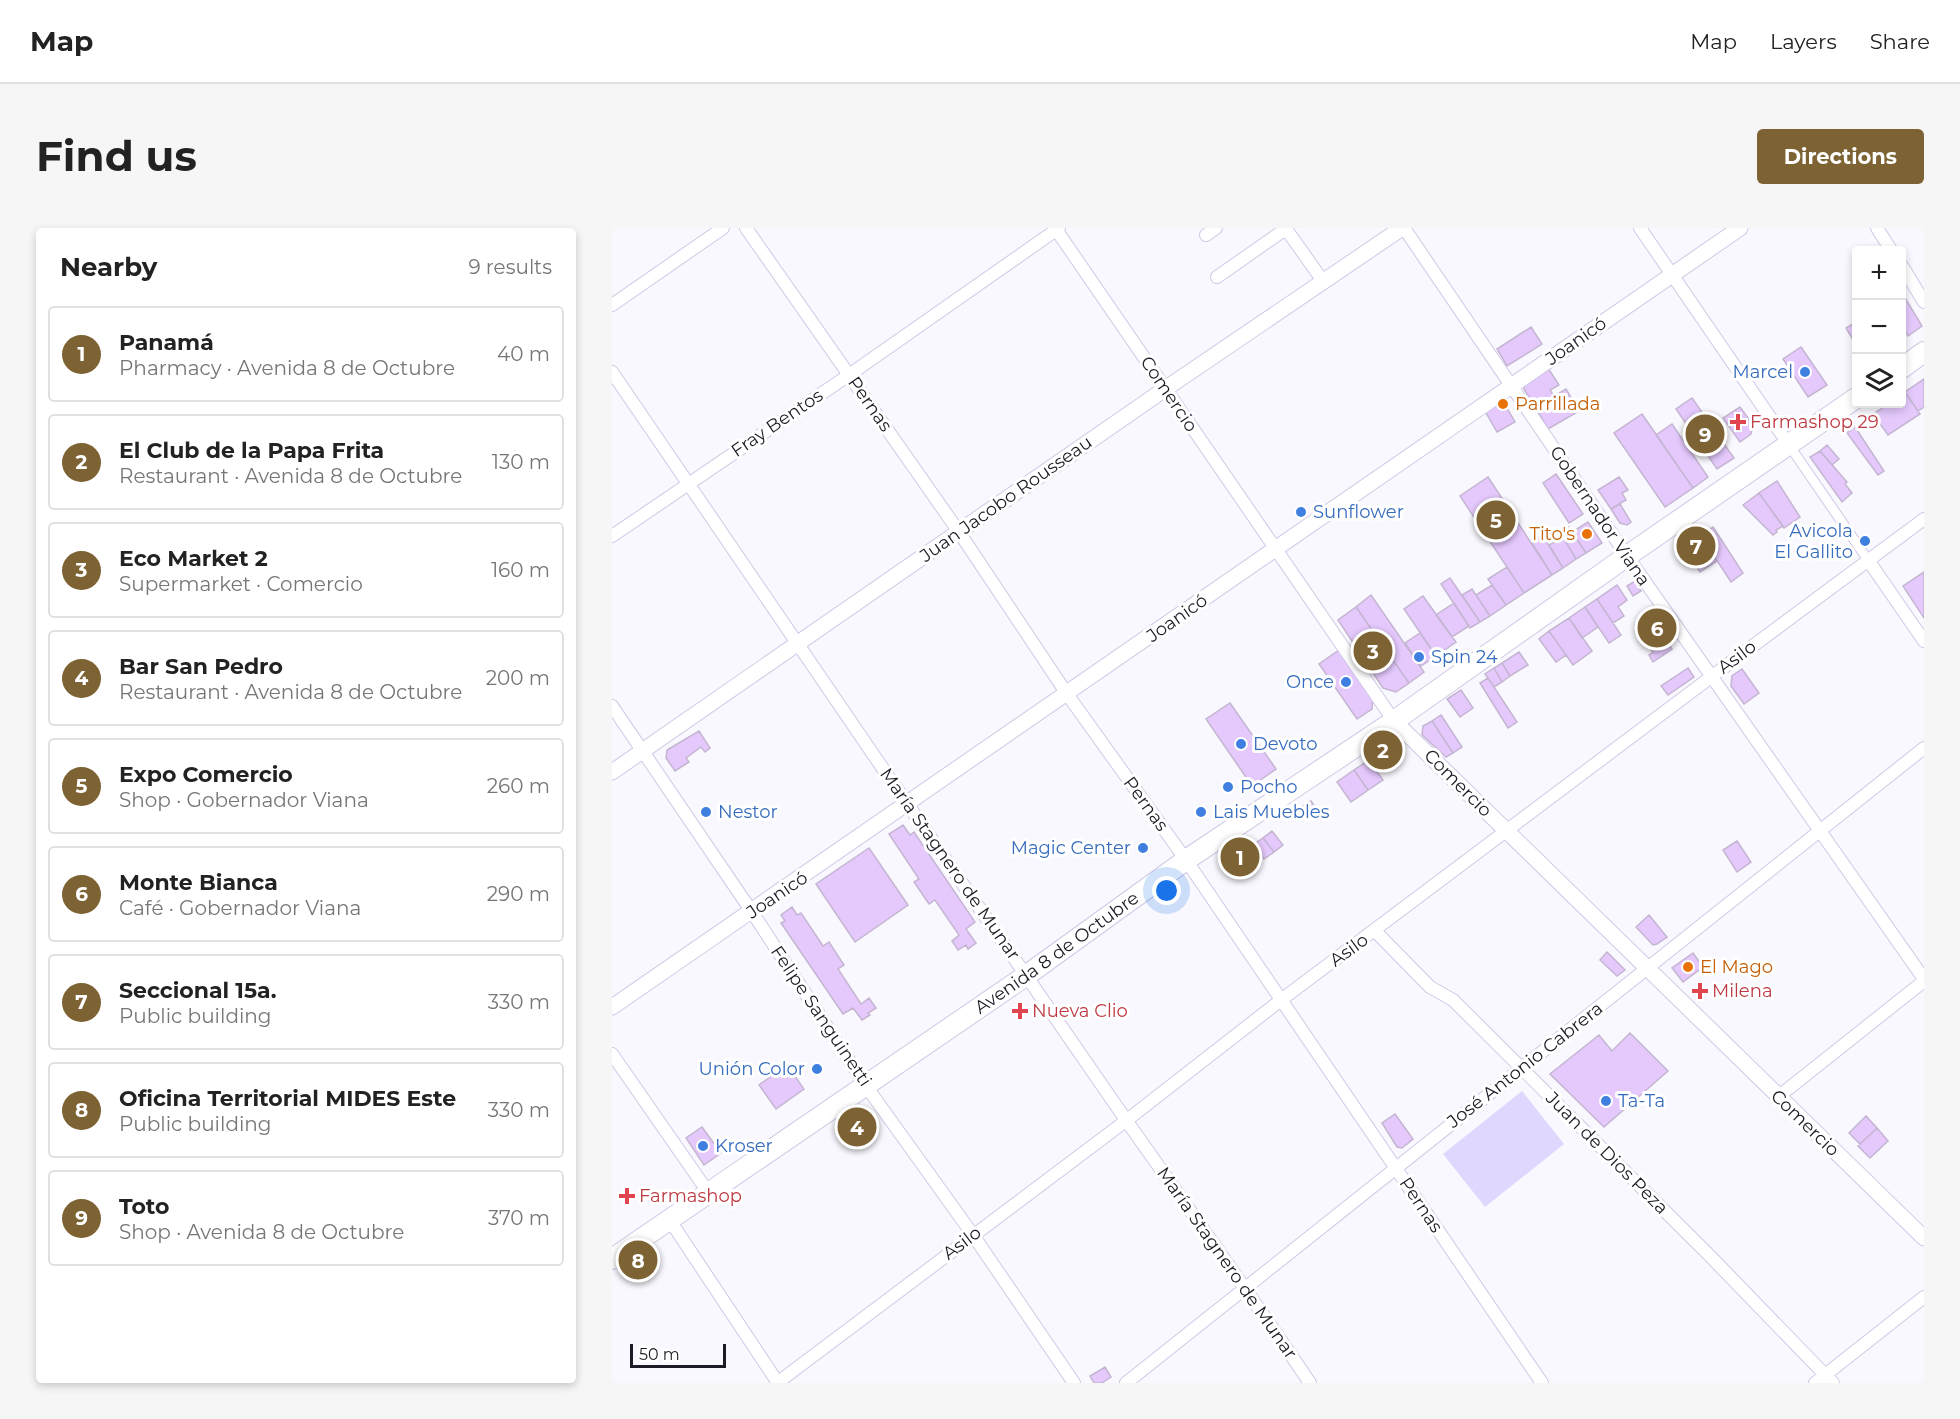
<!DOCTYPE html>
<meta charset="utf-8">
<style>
:root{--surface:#fff;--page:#f6f6f6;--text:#222;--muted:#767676;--line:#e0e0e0;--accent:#7d6234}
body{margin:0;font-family:Montserrat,sans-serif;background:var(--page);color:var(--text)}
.controls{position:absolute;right:18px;top:18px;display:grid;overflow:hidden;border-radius:6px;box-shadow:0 3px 9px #0003}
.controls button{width:54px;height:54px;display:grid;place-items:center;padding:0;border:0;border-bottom:2px solid var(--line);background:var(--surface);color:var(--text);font:30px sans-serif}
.scale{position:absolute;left:18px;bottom:15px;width:96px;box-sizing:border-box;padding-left:6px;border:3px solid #1e1b26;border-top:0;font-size:16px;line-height:21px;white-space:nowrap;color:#1e1b26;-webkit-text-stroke:4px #fff;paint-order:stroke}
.you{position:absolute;left:555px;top:663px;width:21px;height:21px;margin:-15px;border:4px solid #fff;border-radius:50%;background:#1a73e8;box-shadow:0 0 0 9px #1a73e833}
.badge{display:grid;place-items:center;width:39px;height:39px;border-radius:50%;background:var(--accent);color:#fff;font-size:20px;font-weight:700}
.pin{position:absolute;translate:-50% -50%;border:3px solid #fff;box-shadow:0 2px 6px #0006}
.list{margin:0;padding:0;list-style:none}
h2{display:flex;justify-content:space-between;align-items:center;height:78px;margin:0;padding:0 24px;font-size:26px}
h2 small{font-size:20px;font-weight:400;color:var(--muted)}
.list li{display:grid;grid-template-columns:39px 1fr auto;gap:18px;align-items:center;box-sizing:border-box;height:96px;margin:0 12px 12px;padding:0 12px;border:2px solid var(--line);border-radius:6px}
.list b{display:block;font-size:22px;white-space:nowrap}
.list p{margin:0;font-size:20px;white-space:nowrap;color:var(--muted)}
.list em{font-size:20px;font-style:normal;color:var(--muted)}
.icon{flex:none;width:33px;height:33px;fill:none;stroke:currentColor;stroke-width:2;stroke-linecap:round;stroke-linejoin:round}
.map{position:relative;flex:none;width:1312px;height:1155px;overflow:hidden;border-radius:6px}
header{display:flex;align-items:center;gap:36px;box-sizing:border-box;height:84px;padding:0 30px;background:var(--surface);border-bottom:2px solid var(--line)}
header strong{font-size:28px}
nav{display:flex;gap:33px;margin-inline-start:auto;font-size:21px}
.intro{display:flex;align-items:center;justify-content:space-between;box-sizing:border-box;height:144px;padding:0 36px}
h1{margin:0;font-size:42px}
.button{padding:15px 27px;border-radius:6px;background:var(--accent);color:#fff;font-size:21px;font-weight:700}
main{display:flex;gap:36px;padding:0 36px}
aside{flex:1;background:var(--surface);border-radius:6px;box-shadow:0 3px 9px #0003}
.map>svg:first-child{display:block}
</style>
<header>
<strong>Map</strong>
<nav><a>Map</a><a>Layers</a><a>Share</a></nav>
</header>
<div class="intro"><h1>Find us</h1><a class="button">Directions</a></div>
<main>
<aside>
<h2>Nearby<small>9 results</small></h2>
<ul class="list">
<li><span class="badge">1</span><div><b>Panamá</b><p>Pharmacy · Avenida 8 de Octubre</p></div><em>40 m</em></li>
<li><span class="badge">2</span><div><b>El Club de la Papa Frita</b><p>Restaurant · Avenida 8 de Octubre</p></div><em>130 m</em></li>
<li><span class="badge">3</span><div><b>Eco Market 2</b><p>Supermarket · Comercio</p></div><em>160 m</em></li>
<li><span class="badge">4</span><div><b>Bar San Pedro</b><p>Restaurant · Avenida 8 de Octubre</p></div><em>200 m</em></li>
<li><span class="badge">5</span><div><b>Expo Comercio</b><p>Shop · Gobernador Viana</p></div><em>260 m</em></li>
<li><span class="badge">6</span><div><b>Monte Bianca</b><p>Café · Gobernador Viana</p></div><em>290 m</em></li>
<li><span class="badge">7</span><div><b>Seccional 15a.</b><p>Public building</p></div><em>330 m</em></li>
<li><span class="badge">8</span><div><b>Oficina Territorial MIDES Este</b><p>Public building</p></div><em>330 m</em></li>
<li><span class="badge">9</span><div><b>Toto</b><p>Shop · Avenida 8 de Octubre</p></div><em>370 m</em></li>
</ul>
</aside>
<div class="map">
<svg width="1312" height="1155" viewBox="0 0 1312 1155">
<rect width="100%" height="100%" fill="#f9f8fe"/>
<path fill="#dfd7fe" d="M 910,863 L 952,916 L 873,979 L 831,926 Z"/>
<path fill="#e5c9fd" stroke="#c4b5d1" stroke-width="1.5" d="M 1290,65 L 1310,98 L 1296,108 L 1290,97 Z
M 1244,94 L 1244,117 L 1234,100 Z
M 919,99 L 930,116 L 895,138 L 885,121 Z
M 1189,119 L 1215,157 L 1196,169 L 1171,131 Z
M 936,140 L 947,157 L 938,162 L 942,168 L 923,179 L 912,161 L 913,154 Z
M 1312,151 L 1312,179 L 1306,183 L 1293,164 Z
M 954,161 L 967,183 L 936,201 L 923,179 Z
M 1293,164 L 1308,186 L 1276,207 L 1261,186 L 1277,176 L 1290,176 L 1290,167 Z
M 1080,170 L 1122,230 L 1105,241 L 1064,181 Z
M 891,173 L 903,194 L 885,204 L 873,183 Z
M 1128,179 L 1141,197 L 1139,206 L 1128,214 L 1111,190 Z
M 1030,186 L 1081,260 L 1053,279 L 1002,205 Z
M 1060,196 L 1096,249 L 1081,260 L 1044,207 Z
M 1243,199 L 1272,243 L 1266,247 L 1235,205 Z
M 1215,217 L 1227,231 L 1220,237 L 1208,223 Z
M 1208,223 L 1235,254 L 1233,256 L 1240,265 L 1230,274 L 1198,229 Z
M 944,246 L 971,286 L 957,295 L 931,255 Z
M 876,249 L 940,347 L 912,365 L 848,268 Z
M 1007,249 L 1016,262 L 1010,265 L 1014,272 L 999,281 L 986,262 Z
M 1165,253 L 1188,289 L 1172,300 L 1147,265 Z
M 1147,265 L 1171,298 L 1164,302 L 1165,304 L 1161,307 L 1131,277 Z
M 1008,276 L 1019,294 L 1015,297 L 1008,295 L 999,281 Z
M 976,294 L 990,315 L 974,325 L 960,304 Z
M 957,299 L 974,325 L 964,331 L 948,304 Z
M 1101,299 L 1131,345 L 1119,354 L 1088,307 Z
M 1088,307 L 1105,333 L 1088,344 L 1071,319 Z
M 931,308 L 951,340 L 940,347 L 920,315 Z
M 951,309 L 964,331 L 951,340 L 937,317 Z
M 895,339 L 912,365 L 894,377 L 876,351 Z
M 1312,344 L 1312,390 L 1291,358 Z
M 838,350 L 868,394 L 858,400 L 829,356 Z
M 1023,353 L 1029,363 L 1021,368 L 1015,358 Z
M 880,357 L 894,377 L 878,388 L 864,367 Z
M 1005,357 L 1015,372 L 1006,379 L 1012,388 L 1001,395 L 985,371 Z
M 860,361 L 878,388 L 868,394 L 850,367 Z
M 759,367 L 812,444 L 797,455 L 744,379 Z
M 811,368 L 844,414 L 824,428 L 792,381 Z
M 985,371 L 1009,407 L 997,415 L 973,379 Z
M 842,375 L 857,398 L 840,409 L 824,387 Z
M 744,379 L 797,455 L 784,464 L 771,460 L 726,392 Z
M 973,379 L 986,399 L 970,410 L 957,390 Z
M 957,390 L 980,423 L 961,437 L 937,403 Z
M 1045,397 L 1053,410 L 1045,415 L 1037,402 Z
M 937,403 L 954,427 L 944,434 L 927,411 Z
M 808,405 L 824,428 L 809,438 L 793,415 Z
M 1053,410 L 1060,421 L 1041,434 L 1037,427 L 1041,424 L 1038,420 Z
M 727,422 L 761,471 L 760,481 L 745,491 L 707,436 Z
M 907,424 L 916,437 L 898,448 L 890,435 Z
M 890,435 L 898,448 L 890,454 L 882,440 Z
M 882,440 L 890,454 L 882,459 L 873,446 Z
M 1076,440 L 1082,449 L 1056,467 L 1049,458 Z
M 1130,441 L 1147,465 L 1132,476 L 1119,458 L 1120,448 Z
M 876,450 L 905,494 L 896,500 L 868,455 Z
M 849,462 L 861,480 L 848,489 L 835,471 Z
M 618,475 L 664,541 L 640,558 L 594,491 Z
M 829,487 L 850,519 L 841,525 L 820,493 Z
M 820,493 L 841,525 L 834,529 L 810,507 L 811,498 Z
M 87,503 L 98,520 L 93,524 L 89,519 L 74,530 L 77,534 L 63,543 L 54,530 L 55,522 Z
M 757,532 L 771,552 L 756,562 L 742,542 Z
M 742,542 L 756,562 L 739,574 L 725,554 Z
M 699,573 L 705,582 L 694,589 L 688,580 Z
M 291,597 L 298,607 L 302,604 L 363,694 L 354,701 L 364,715 L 356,721 L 354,717 L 346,722 L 340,713 L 347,707 L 323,672 L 317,676 L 302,654 L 307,651 L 277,606 Z
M 660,603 L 671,617 L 662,624 L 651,610 Z
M 651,610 L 662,624 L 652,631 L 641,617 Z
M 1125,613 L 1139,634 L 1125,644 L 1111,622 Z
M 257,620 L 296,677 L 243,714 L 204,656 Z
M 180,679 L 185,687 L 189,685 L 211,718 L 217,714 L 232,737 L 226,741 L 249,776 L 257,770 L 264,780 L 256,785 L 258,787 L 250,792 L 241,780 L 231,786 L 169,695 L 173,693 L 169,687 Z
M 1037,687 L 1055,709 L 1045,716 L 1041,717 L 1024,699 Z
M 995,724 L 1013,742 L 1005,748 L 988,732 Z
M 1081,725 L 1091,739 L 1071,754 L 1060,740 Z
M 1018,805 L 1056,843 L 992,899 L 938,846 L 987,807 L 1000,823 Z
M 175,837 L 192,861 L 164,881 L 147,857 Z
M 783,886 L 801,911 L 790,920 L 785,919 L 770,895 Z
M 1254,888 L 1265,900 L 1248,916 L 1237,905 Z
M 90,899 L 109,925 L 92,937 L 74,910 Z
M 1265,900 L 1276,913 L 1258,930 L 1246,918 Z
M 493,1139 L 499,1149 L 490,1155 L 482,1155 L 478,1148 Z"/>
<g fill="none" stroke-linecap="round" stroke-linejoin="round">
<g stroke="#cfc9e6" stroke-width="11">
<path id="pedestrian" d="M 1177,217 L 1256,332"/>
</g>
<g stroke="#cfc9e6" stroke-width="14">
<path id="minor" d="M 134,0 L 347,304 L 455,466 L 574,632 L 930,1155
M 443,0 L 782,493
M 792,0 L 1015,328 L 1312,751
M 1028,0 L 1177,217
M 1265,0 L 1279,22
M 674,1 L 711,53
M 594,7 L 604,0
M 1290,38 L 1312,74
M 605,49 L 675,0
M 0,77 L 111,0
M 0,144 C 170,394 341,644 514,892 C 576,980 638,1066 698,1155
M 0,308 L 237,147 L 447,0
M 1256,332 L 1312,413
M 0,478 L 140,684 L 254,858 L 361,1007 L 462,1155
M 763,703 L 818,759 L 841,772 L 1098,1028 L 1221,1155
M 0,826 L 96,964
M 1166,869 L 1312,753
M 57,991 L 166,1155
M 165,1155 L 515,892 L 669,772 L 1099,449 L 1312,291
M 514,1155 L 1312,520
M 1203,1155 L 1312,1069"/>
</g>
<g stroke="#cfc9e6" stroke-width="17">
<path id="tertiary" d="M 782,493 L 1312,1010
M 0,544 L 553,161 L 790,0
M 0,779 L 1128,0"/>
</g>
<g stroke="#cfc9e6" stroke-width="22">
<g id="primary">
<path d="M 1290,140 L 1312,124"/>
<path id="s1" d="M 0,1031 L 415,747 L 574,632 L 782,493 L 1015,328 L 1244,170"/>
</g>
</g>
<use href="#pedestrian" stroke="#fff" stroke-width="9"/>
<use href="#minor" stroke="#fff" stroke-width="12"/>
<use href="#tertiary" stroke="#fff" stroke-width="15"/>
<use href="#primary" stroke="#fff" stroke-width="20"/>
</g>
<g fill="#3f7fe0" stroke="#fff" stroke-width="2">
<circle cx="1193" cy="144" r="6"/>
<circle cx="689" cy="284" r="6"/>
<circle cx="1253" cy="313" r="6"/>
<circle cx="807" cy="429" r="6"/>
<circle cx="734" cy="454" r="6"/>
<circle cx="629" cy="516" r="6"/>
<circle cx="616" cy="559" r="6"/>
<circle cx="94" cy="584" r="6"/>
<circle cx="589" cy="584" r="6"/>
<circle cx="531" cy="620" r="6"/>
<circle cx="205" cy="841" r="6"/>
<circle cx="994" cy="873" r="6"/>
<circle cx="91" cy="918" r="6"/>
</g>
<g fill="#e8710a" stroke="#fff" stroke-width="2">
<circle cx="891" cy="176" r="6"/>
<circle cx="975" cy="306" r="6"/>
<circle cx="1076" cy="739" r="6"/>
</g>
<g fill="#e0444e" stroke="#fff" stroke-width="2">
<path d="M1123 185h6v6h6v6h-6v6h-6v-6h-6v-6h6z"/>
<path d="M1085 754h6v6h6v6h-6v6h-6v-6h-6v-6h6z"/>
<path d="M405 774h6v6h6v6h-6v6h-6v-6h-6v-6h6z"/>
<path d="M12 959h6v6h6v6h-6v6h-6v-6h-6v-6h6z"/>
</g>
<g text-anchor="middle" stroke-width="6" stroke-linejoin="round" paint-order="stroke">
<g font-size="18" fill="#1e1b26" stroke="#fff">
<text transform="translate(964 113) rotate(-35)" y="6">Joanicó</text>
<text transform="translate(557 166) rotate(56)" y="6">Comercio</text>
<text transform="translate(258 176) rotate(55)" y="6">Pernas</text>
<text transform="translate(165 195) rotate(-34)" y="6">Fray Bentos</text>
<text transform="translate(394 271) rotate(-35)" y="6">Juan Jacobo Rousseau</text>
<text transform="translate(988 288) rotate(56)" y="6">Gobernador Viana</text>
<text transform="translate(565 390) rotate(-35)" y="6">Joanicó</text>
<text transform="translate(1125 429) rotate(-37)" y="6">Asilo</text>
<text transform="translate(846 555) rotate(45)" y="6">Comercio</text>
<text transform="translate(534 576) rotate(54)" y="6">Pernas</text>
<text transform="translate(338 636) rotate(55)" y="6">María Stagnero de Munar</text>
<text transform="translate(165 667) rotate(-34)" y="6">Joanicó</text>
<text transform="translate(737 722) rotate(-36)" y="6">Asilo</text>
<text dy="6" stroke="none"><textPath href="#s1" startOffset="540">Avenida 8 de Octubre</textPath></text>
<text transform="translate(209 788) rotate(56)" y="6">Felipe Sanguinetti</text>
<text transform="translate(913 837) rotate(-38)" y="6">José Antonio Cabrera</text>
<text transform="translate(1193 895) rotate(44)" y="6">Comercio</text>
<text transform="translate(995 925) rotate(45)" y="6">Juan de Dios Peza</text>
<text transform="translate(809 977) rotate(56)" y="6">Pernas</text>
<text transform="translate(350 1015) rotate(-37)" y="6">Asilo</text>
<text transform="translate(615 1035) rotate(55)" y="6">María Stagnero de Munar</text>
</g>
<g font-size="18" fill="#366cbe" stroke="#fff" text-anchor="start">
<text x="1181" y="150" text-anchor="end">Marcel</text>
<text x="701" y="290">Sunflower</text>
<text x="1241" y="309" text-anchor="end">Avicola<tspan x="1241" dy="21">El Gallito</tspan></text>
<text x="819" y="435">Spin 24</text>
<text x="722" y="460" text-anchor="end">Once</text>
<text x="641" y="522">Devoto</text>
<text x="628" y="565">Pocho</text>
<text x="106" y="590">Nestor</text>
<text x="601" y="590">Lais Muebles</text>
<text x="519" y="626" text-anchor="end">Magic Center</text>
<text x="193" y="847" text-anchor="end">Unión Color</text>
<text x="1006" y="879">Ta-Ta</text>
<text x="103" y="924">Kroser</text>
</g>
<g font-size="18" fill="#c56008" stroke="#fff" text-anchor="start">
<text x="903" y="182">Parrillada</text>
<text x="963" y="312" text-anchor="end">Tito's</text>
<text x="1088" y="745">El Mago</text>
</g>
<g font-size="18" fill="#be3a42" stroke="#fff" text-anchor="start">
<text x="1138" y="200">Farmashop 29</text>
<text x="1100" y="769">Milena</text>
<text x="420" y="789">Nueva Clio</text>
<text x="27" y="974">Farmashop</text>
</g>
</g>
</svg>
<div class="controls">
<button>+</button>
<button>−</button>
<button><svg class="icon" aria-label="layers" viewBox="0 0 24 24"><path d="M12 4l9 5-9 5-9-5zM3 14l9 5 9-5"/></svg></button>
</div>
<div class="scale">50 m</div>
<div class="you"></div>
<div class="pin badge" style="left:628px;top:629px">1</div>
<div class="pin badge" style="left:771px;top:522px">2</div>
<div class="pin badge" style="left:761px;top:423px">3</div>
<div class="pin badge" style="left:245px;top:899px">4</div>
<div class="pin badge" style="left:884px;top:292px">5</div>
<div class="pin badge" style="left:1045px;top:400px">6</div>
<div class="pin badge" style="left:1084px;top:318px">7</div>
<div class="pin badge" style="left:26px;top:1032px">8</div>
<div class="pin badge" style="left:1093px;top:206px">9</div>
</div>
</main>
